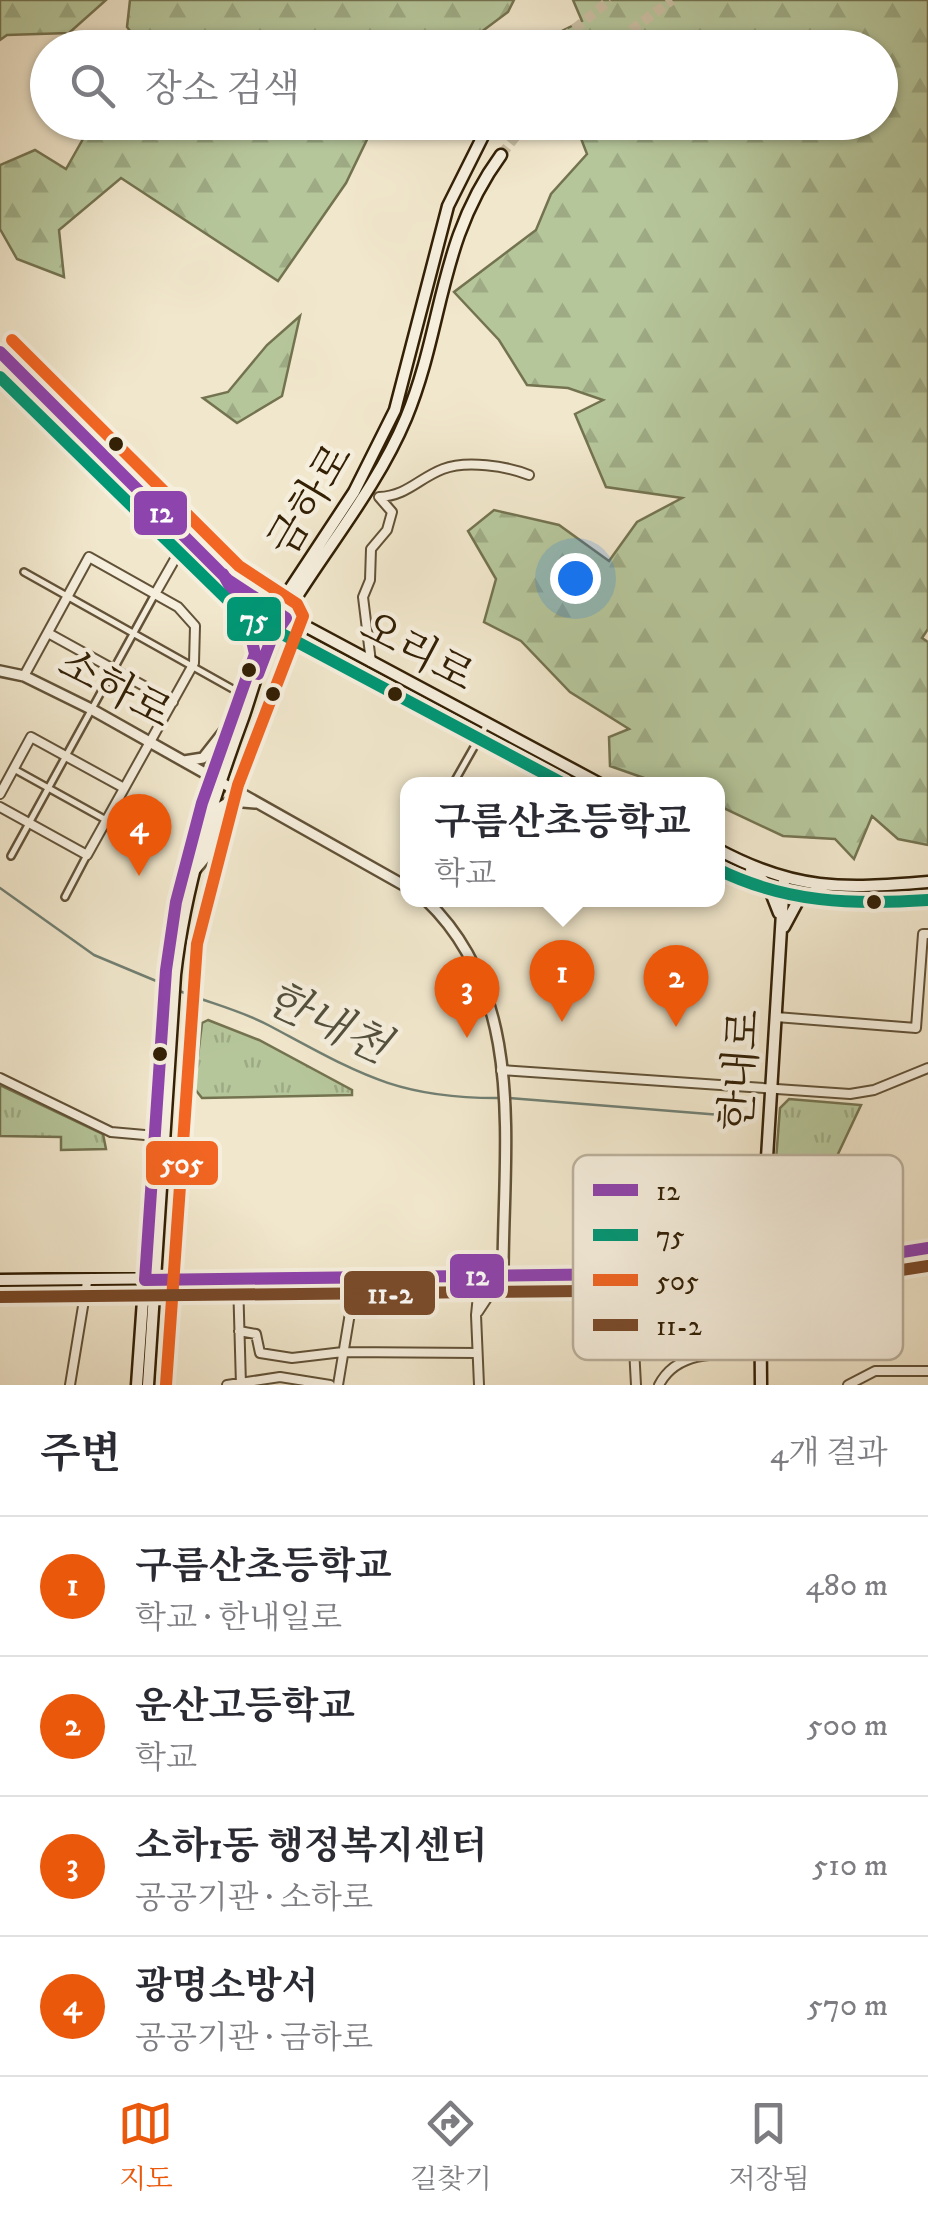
<!DOCTYPE html>
<html lang="ko">
<meta charset="utf-8">
<style>
:root{--surface:#fff;--page:#f7f7f7;--text:#2b2b33;--muted:#7c7c81;--line:#e1e1e2;--accent:#ea580c}
body{margin:0;font-family:"IM FELL DW Pica","Noto Serif KR",serif;background:var(--page);color:var(--text)}
.you{position:absolute;left:575px;top:578px;width:35px;height:35px;margin:-25px;border:8px solid #fff;border-radius:50%;background:#1a73e8;box-shadow:0 0 0 15px #1a73e833}
.badge{display:grid;place-items:center;width:65px;height:65px;border-radius:50%;background:var(--accent);color:#fff;font-size:32px;font-weight:700}
.pin{position:absolute;translate:-50% -82px;filter:drop-shadow(0 2px 5px #0008)}
.pin::after{content:'';position:absolute;top:52px;width:35px;height:30px;background:inherit;clip-path:polygon(0 0,100% 0,50% 100%)}
.popup{position:absolute;left:400px;top:777px;width:325px;height:130px;box-sizing:border-box;display:grid;place-content:center;border-radius:20px;background:var(--surface);filter:drop-shadow(0 2px 8px #0005);font-size:32px;white-space:nowrap;color:var(--muted)}
.popup b{font-size:38px;color:var(--text)}
.popup::after{content:'';position:absolute;left:50%;top:100%;margin-left:-20px;border:20px solid transparent;border-top-color:var(--surface)}
.list{margin:0;padding:0;list-style:none}
h2{display:flex;justify-content:space-between;align-items:center;height:130px;margin:0;padding:0 40px;font-size:42px}
h2 small{font-size:32px;font-weight:400;color:var(--muted)}
.list li{display:grid;grid-template-columns:65px 1fr auto;gap:30px;align-items:center;box-sizing:border-box;height:140px;padding:0 40px;border-top:2px solid var(--line)}
.list b{display:block;font-size:38px;white-space:nowrap}
.list p{margin:0;font-size:32px;white-space:nowrap;color:var(--muted)}
.list em{font-size:32px;font-style:normal;color:var(--muted)}
.icon{flex:none;width:55px;height:55px;fill:none;stroke:currentColor;stroke-width:2;stroke-linecap:round;stroke-linejoin:round}
.map{position:relative;flex:none;width:928px;height:1385px;overflow:hidden}
.search{position:absolute;background:var(--surface);box-shadow:0 2px 8px #0004;left:30px;right:30px;top:30px;height:110px;display:flex;align-items:center;gap:25px;box-sizing:border-box;padding:0 35px;border-radius:55px;color:var(--muted);font-size:38px}
.sheet{height:690px;background:var(--surface)}
nav{display:flex;justify-content:space-around;align-items:center;box-sizing:border-box;height:140px;border-top:2px solid var(--line);background:var(--surface);font-size:28px;color:var(--muted)}
nav a{display:grid;justify-items:center;gap:5px}
nav .on{color:var(--accent)}
.map>svg:first-child{display:block}
</style>
<div class="map">
<svg width="928" height="1385" viewBox="0 0 928 1385">
<defs>
<pattern id="forest-firs" width="22" height="20" patternUnits="userSpaceOnUse" patternTransform="scale(2.5)"><rect width="22" height="20" fill="#b6c69b"/><path d="M5 1l3.5 6h-7zM16 11l3.5 6h-7z" fill="#9daa84"/></pattern>
<pattern id="park-tufts" width="24" height="20" patternUnits="userSpaceOnUse" patternTransform="scale(2.5)"><rect width="24" height="20" fill="#b6c69b"/><path d="M3 7l-1-3M5 7V3M7 7l1-3M15 17l-1-3M17 17v-4M19 17l1-3" fill="none" stroke="#9daa84"/></pattern>
</defs>
<rect width="100%" height="100%" fill="#f1e7cc"/>
<filter id="stains"><feTurbulence type="fractalNoise" baseFrequency=".002" numOctaves="4"/><feColorMatrix values="0 0 0 0 .2 0 0 0 0 .09 0 0 0 0 .02 0 0 0 .5 -.17"/></filter>
<radialGradient id="worn" r=".72"><stop offset=".6" stop-color="#630" stop-opacity="0"/><stop offset="1" stop-color="#630" stop-opacity=".3"/></radialGradient>
<path fill="url(#forest-firs)" stroke="#747350" stroke-width="2.5" d="M 0,0 L 106,0 L 69,33 L 7,35 L 0,40 Z
M 130,0 L 514,0 L 508,12 L 461,47 L 142,47 L 127,27 Z
M 573,0 L 928,0 L 928,629 L 922,638 L 928,642 L 928,845 L 898,839 L 872,816 L 854,859 L 835,839 L 783,836 L 717,805 L 717,784 L 661,784 L 610,766 L 609,737 L 629,729 L 570,692 L 521,641 L 484,622 L 496,579 L 468,531 L 494,510 L 559,525 L 609,561 L 637,522 L 682,498 L 606,487 L 575,414 L 603,400 L 568,388 L 527,385 L 499,340 L 454,292 L 536,230 L 551,194 L 587,154 L 575,123 L 880,122 L 880,48 L 529,47 L 582,21 Z
M 92,123 L 92,122 L 375,123 L 346,183 L 278,281 L 121,178 L 59,230 L 64,277 L 17,259 L 0,229 L 0,165 L 35,150 L 66,169 Z
M 300,316 L 282,396 L 237,423 L 203,398 L 228,392 L 267,345 Z"/>
<path fill="url(#park-tufts)" stroke="#747350" stroke-width="2.5" d="M 208,1020 L 259,1040 L 352,1090 L 352,1095 L 202,1098 L 194,1088 L 202,1023 Z
M 0,1085 L 103,1134 L 106,1149 L 61,1150 L 61,1137 L 0,1136 Z
M 789,1099 L 861,1105 L 822,1188 L 832,1253 L 784,1259 L 769,1251 L 780,1108 Z"/>
<g fill="none" stroke-linecap="round" stroke-linejoin="round">
<path stroke="#717f72" stroke-width="2.5" d="M 0,888 L 94,955 L 161,983
M 177,990 C 208,1003 241,1010 270,1026 C 358,1073 397,1099 501,1098
M 509,1098 L 721,1115"/>
<path stroke="#cbbfa4" stroke-width="10" stroke-dasharray="10 5" stroke-linecap="butt" d="M 551,48 L 610,0
M 607,48 L 672,0
M 501,155 L 527,122"/>
<g stroke="#625237" stroke-width="10">
<path id="pedestrian" d="M 24,572 L 238,692
M 14,769 L 106,820
M 453,784 L 486,726
M 11,856 L 155,594
M 65,897 L 87,855"/>
</g>
<g stroke="#625237" stroke-width="12">
<path id="minor" d="M 155,594 L 187,538
M 48,633 L 173,702
M 371,662 L 363,597 L 370,580 L 371,549 L 387,530 L 392,512 L 379,497 C 407,496 419,478 443,469 C 466,460 507,466 529,475
M 0,794 L 31,737 L 124,788
M 0,807 L 87,855 L 194,663 L 195,626 L 178,607 L 89,557 L 24,676
M 776,1017 L 916,1028 L 923,934 L 928,934
M 501,1070 L 850,1094 L 874,1090 L 928,1068
M 0,1078 L 111,1132 L 156,1136
M 630,1273 L 636,1385
M 238,1280 L 241,1385
M 478,1312 L 503,1274
M 239,1331 L 256,1334 L 260,1353 L 292,1358 L 343,1352 L 477,1353
M 70,1385 L 87,1282
M 227,1385 L 280,1377 L 330,1385
M 338,1385 L 356,1277
M 479,1385 L 476,1315 L 480,1275
M 659,1385 C 678,1348 724,1354 760,1354
M 848,1385 L 875,1371 L 928,1371"/>
</g>
<g stroke="#625237" stroke-width="14">
<path id="tertiary" d="M 0,671 L 24,676 L 91,709 L 407,887
M 184,761 L 203,758 L 229,725
M 196,869 L 205,858 L 219,808 L 231,801 L 255,803
M 426,900 C 528,997 503,1146 503,1274
M 760,1272 L 928,1248"/>
</g>
<g stroke="#332005" stroke-width="15">
<path id="secondary" d="M 0,352 L 249,596 L 600,784
M 228,584 L 246,615 L 254,651
M 717,849 C 795,891 842,889 928,882
M 751,870 L 768,885 L 779,913
M 784,927 L 799,899 L 822,888
M 732,1275 L 748,1286 L 757,1301
M 0,1280 L 760,1272
M 137,1385 L 168,947 L 202,803 L 263,630 L 354,492 L 395,410 L 448,206 L 490,122
M 148,1385 L 175,975 C 185,886 212,802 243,718 C 252,692 259,663 272,639 C 312,563 372,499 406,418 C 444,326 438,241 501,155
M 761,1385 L 760,1272 L 784,880"/>
</g>
<use href="#pedestrian" stroke="#f6efde" stroke-width="5"/>
<use href="#minor" stroke="#f6efde" stroke-width="8"/>
<use href="#tertiary" stroke="#f6efde" stroke-width="9"/>
<use href="#secondary" stroke="#f6efde" stroke-width="10"/>
<g stroke="#f6efde" stroke-width="20">
<path id="bus-1" d="M 0,352 L 228,580 L 286,618 L 271,640 L 258,674
M 223,574 L 246,615 L 255,654 L 202,803 L 176,902 L 166,970 L 145,1280 L 779,1272 L 928,1248"/>
</g>
<g stroke="#f6efde" stroke-width="20">
<path id="bus-2" d="M 0,377 L 239,611 L 564,784
M 717,869 C 786,903 852,905 928,900"/>
</g>
<g stroke="#f6efde" stroke-width="20">
<path id="bus-3" d="M 12,340 L 239,566 L 297,604 L 303,616 L 238,785 L 197,944 L 166,1385"/>
</g>
<g stroke="#f6efde" stroke-width="20">
<path id="bus-4" d="M 0,1297 L 779,1289 L 928,1266"/>
</g>
<use href="#bus-1" stroke="#8e44ad" stroke-width="12"/>
<use href="#bus-2" stroke="#009775" stroke-width="12"/>
<use href="#bus-3" stroke="#f26522" stroke-width="12"/>
<use href="#bus-4" stroke="#7a4b2a" stroke-width="12"/>
</g>
<g fill="#332005" stroke="#f6efde" stroke-width="4">
<circle cx="116" cy="444" r="9"/>
<circle cx="249" cy="670" r="9"/>
<circle cx="273" cy="694" r="9"/>
<circle cx="395" cy="694" r="9"/>
<circle cx="874" cy="902" r="9"/>
<circle cx="160" cy="1054" r="9"/>
</g>
<g text-anchor="middle" stroke-width="9" stroke-linejoin="round" paint-order="stroke">
<g font-size="42" fill="#332005" stroke="#f6efde">
<text transform="translate(309 499) rotate(-59)" y="15">금하로</text>
<text transform="translate(418 650) rotate(28)" y="15">오리로</text>
<text transform="translate(116 687) rotate(28)" y="15">소하로</text>
<text transform="translate(739 1070) rotate(-86)" y="15">한내로</text>
</g>
<g font-size="45" font-style="italic" fill="#52503c" stroke="#f6efde">
<text transform="translate(328 1021) rotate(25)" y="16">한내천</text>
</g>
</g>
<rect x="573" y="1155" width="330" height="205" rx="15" fill="#f6efde" stroke="#bcb19d" stroke-width="2.5"/>
<rect x="593" y="1184" width="45" height="12" fill="#8e44ad"/>
<rect x="593" y="1229" width="45" height="12" fill="#009775"/>
<rect x="593" y="1274" width="45" height="12" fill="#f26522"/>
<rect x="593" y="1319" width="45" height="12" fill="#7a4b2a"/>
<g font-size="28" fill="#332005">
<text x="656" y="1200">12</text>
<text x="656" y="1245">75</text>
<text x="656" y="1290">505</text>
<text x="656" y="1335">11-2</text>
</g>
<g stroke="#f6efde" stroke-width="4">
<rect x="132" y="489" width="57" height="48" rx="10" fill="#8e44ad"/>
<rect x="225" y="595" width="58" height="48" rx="10" fill="#009775"/>
<rect x="144" y="1139" width="76" height="48" rx="10" fill="#f26522"/>
<rect x="448" y="1252" width="58" height="48" rx="10" fill="#8e44ad"/>
<rect x="342" y="1269" width="95" height="48" rx="10" fill="#7a4b2a"/>
</g>
<g font-size="28" text-anchor="middle" font-weight="bold" fill="#fff">
<text x="161" y="522">12</text>
<text x="254" y="629">75</text>
<text x="182" y="1173">505</text>
<text x="477" y="1285">12</text>
<text x="390" y="1303">11-2</text>
</g>
<rect width="100%" height="100%" filter="url(#stains)"/>
<rect width="100%" height="100%" fill="url(#worn)"/>
</svg>
<div class="you"></div>
<div class="pin badge" style="left:562px;top:1022px">1</div>
<div class="popup"><b>구름산초등학교</b>학교</div>
<div class="pin badge" style="left:676px;top:1027px">2</div>
<div class="pin badge" style="left:467px;top:1038px">3</div>
<div class="pin badge" style="left:139px;top:876px">4</div>
<div class="search"><svg class="icon" aria-label="search" viewBox="0 0 24 24"><circle cx="10" cy="10" r="6"/><path d="M15 15l6 6"/></svg>장소 검색</div>
</div>
<section class="sheet">
<h2>주변<small>4개 결과</small></h2>
<ul class="list">
<li><span class="badge">1</span><div><b>구름산초등학교</b><p>학교 · 한내일로</p></div><em>480 m</em></li>
<li><span class="badge">2</span><div><b>운산고등학교</b><p>학교</p></div><em>500 m</em></li>
<li><span class="badge">3</span><div><b>소하1동 행정복지센터</b><p>공공기관 · 소하로</p></div><em>510 m</em></li>
<li><span class="badge">4</span><div><b>광명소방서</b><p>공공기관 · 금하로</p></div><em>570 m</em></li>
</ul>
</section>
<nav>
<a class="on"><svg class="icon" aria-label="map" viewBox="0 0 24 24"><path d="M3 6l6-2 6 2 6-2v14l-6 2-6-2-6 2zM9 4v14M15 6v14"/></svg>지도</a>
<a><svg class="icon" aria-label="directions" viewBox="0 0 24 24"><path d="M12 3l9 9-9 9-9-9zM9 14v-3h6M13 9l2 2-2 2"/></svg>길찾기</a>
<a><svg class="icon" aria-label="saved" viewBox="0 0 24 24"><path d="M7 4h10v16l-5-4-5 4z"/></svg>저장됨</a>
</nav>
